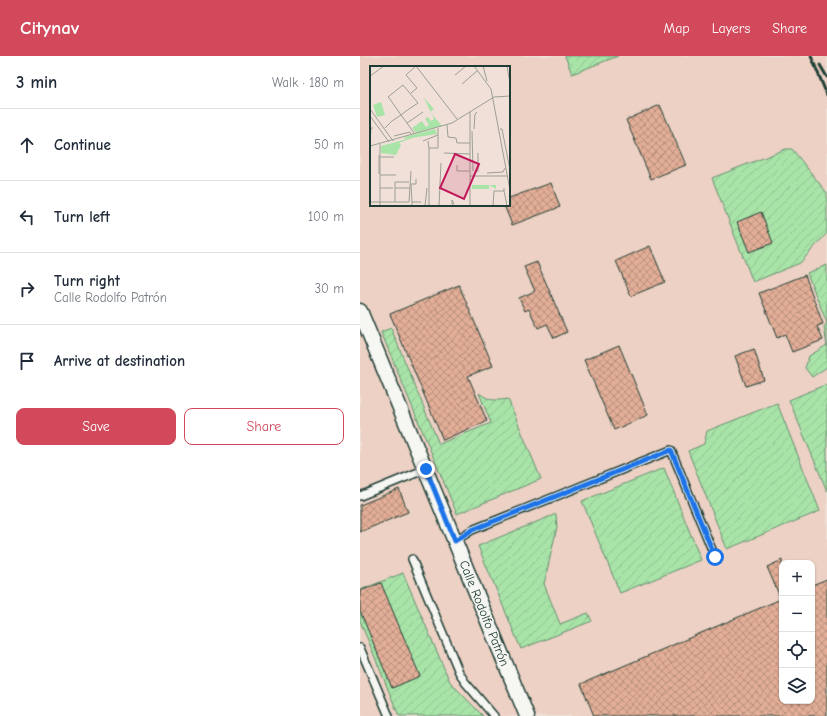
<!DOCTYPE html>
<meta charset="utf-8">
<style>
:root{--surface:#fff;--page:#f6f6f7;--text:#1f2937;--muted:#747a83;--line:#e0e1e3;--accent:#d1495b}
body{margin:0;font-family:"Comic Neue",sans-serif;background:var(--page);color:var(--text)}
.controls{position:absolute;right:12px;bottom:12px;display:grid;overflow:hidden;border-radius:8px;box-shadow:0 1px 3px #0004}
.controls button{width:36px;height:36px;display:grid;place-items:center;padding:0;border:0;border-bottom:1px solid var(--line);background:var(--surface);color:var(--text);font:20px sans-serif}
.stop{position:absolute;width:12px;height:12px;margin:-9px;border:3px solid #1a73e8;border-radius:50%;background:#fff}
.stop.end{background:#1a73e8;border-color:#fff;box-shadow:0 1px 4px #0008}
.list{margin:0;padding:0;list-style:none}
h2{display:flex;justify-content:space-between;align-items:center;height:52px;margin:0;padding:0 16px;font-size:17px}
h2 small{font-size:13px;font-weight:400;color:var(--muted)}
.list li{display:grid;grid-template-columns:26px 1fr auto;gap:12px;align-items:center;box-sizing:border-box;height:72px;padding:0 16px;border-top:1px solid var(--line)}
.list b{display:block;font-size:15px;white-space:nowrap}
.list p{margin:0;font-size:13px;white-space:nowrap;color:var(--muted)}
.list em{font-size:13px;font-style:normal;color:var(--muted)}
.actions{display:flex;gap:8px;padding:12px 16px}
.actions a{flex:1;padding:9px 0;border:1px solid var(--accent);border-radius:8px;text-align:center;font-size:14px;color:var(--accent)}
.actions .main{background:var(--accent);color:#fff}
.icon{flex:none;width:22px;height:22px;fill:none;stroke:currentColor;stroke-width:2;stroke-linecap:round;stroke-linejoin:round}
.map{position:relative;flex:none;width:467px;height:660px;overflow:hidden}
header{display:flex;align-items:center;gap:24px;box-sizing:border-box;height:56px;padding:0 20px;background:var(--accent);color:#fff}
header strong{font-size:19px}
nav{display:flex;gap:22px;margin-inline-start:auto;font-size:14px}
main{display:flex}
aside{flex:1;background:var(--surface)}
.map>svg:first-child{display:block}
</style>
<header>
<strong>Citynav</strong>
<nav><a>Map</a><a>Layers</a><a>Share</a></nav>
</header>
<main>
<aside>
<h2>3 min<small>Walk · 180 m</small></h2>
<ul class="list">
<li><svg class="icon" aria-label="ahead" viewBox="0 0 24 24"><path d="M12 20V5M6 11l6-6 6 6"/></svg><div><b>Continue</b></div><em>50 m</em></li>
<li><svg class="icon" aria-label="left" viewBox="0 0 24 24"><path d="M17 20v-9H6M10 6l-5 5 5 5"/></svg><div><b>Turn left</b></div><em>100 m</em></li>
<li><svg class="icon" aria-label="right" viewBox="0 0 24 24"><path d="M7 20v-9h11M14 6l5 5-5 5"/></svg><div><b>Turn right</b><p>Calle Rodolfo Patrón</p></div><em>30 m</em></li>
<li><svg class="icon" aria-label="arrive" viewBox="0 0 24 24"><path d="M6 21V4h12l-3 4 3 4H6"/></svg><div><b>Arrive at destination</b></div></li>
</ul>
<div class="actions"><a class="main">Save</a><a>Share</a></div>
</aside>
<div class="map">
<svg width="467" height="660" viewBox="0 0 467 660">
<defs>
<pattern id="garden-furrows" width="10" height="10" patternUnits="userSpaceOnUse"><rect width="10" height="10" fill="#a8e3a8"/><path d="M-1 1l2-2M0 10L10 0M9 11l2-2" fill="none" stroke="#90c491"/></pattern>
<pattern id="building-cross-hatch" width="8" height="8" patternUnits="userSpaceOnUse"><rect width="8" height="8" fill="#e3ae97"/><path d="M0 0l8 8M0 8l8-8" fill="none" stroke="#b78f7c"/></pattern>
</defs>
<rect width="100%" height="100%" fill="#f0e0d7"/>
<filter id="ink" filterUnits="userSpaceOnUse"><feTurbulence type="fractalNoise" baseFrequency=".025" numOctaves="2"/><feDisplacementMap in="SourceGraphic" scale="8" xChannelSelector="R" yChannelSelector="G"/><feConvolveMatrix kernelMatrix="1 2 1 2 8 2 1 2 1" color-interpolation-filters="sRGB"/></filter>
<g filter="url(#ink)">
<path fill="#ecd1c4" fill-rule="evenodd" d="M 0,0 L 467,0 L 467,660 L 0,660 ZM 11,11 L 149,11 L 149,149 L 11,149 ZM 422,507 L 452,507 L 452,645 L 422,645 Z"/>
<path fill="url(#garden-furrows)" stroke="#64906e" d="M 205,0 L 258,0 L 212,18 Z
M 426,93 L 432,93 L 467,137 L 467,177 L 440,207 L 393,226 L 352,122 Z
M 467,209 L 467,311 L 452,321 L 445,312 L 449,300 L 467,289 L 464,271 L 467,267 L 447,217 Z
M 31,272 L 79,388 L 131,367 L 119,337 C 130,345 134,345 148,343 L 181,423 L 97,458 L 21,276 Z
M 467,328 L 467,435 L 429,344 Z
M 417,347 L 460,455 L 367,493 L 328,395 L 344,388 L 347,375 Z
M 304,412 L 341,504 L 260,537 L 222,445 Z
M 196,458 L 197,471 L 184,528 L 200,568 L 228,557 L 232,565 L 161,593 L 118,490 Z
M 43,517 L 90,626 L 123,660 L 39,660 L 0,565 L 0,534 Z"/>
<path fill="url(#building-cross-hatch)" stroke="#1f3d34" d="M 300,49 L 326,109 L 291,123 L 266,64 Z
M 191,127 L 200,151 L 152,169 L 144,149 L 149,149 L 149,142 Z
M 401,156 L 413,187 L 389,196 L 377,166 Z
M 290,190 L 305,226 L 271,240 L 256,205 Z
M 177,206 L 207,276 L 194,282 L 187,268 L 178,272 L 169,253 L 165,255 L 159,242 L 175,235 L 164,211 Z
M 445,219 L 463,268 L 457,270 L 463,284 L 432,296 L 425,278 L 417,282 L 399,237 Z
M 99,229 L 133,310 L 108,320 L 127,365 L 83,384 L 30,258 Z
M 259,289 L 288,359 L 254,374 L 224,304 Z
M 394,293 L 404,324 L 386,330 L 375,300 Z
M 39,433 L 48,456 L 0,476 L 0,449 Z
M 422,504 L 422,645 L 452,645 L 452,529 L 467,523 L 467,660 L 234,660 L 221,628 L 421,543 L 407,511 Z
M 21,527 L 60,620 L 32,632 L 0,555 L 0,535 Z"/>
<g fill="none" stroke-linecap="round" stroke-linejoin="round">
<g stroke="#1f3d34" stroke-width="10">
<path id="lane" d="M 0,440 L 66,413
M 95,485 L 112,474 L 311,394 L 355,501
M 52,503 L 99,616 L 105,626 L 134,660
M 0,592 L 29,660"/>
</g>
<g stroke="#1f3d34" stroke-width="17">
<path id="street" d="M 0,255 L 167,660"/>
</g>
<use href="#lane" stroke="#f6f6f2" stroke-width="7"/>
<use href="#street" stroke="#f6f6f2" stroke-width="14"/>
<path stroke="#1f3d34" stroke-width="3" d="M 451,0 L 467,39
M 460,9 L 467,21"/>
</g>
</g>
<g fill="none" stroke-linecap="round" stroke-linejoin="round" filter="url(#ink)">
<path stroke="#1a73e8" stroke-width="5" d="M 66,413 L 95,485 L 112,474 L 311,394 L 355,501"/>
</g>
<g text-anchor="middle" stroke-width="3" stroke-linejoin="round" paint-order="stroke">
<g font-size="13" fill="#1f3d34" stroke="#f6f6f2">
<text transform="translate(125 557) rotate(68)" y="5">Calle Rodolfo Patrón</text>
</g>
</g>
<g transform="translate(10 10)">
<rect width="140" height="140" fill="#f0e0d7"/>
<path d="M 54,32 L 64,43 L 60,46 L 72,60 L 46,67 L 42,62 L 52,55 L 56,61 L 59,59 L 55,53 L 58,51 L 61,55 L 64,53 ZM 48,70 L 29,77 L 31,79 L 26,89 L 11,87 L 11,80 Z" fill="#a8e3a8"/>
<path d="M 65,63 L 67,68 L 35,73 L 34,71 ZM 102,119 L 126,119 L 126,123 L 119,119 L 119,123 L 102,123 Z" fill="#a8e3a8"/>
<path d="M 11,36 L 15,49 L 7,51 L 3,39 Z" fill="#a8e3a8"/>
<path fill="none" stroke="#9c9f96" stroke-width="1" d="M 46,0 L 87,53M 104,0 L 121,23 L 140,124M 113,0 L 117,15M 137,0 L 140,17M 85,9 L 96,0M 0,10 L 14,0M 92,18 L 107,5M 41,27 L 47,22 L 36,9 L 46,0M 124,31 L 140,30M 0,43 L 23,75M 100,46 L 100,140M 0,50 L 19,76M 37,57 L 53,46M 77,59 L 78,71 L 86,72 L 87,77 L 100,77M 15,62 L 22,55 L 31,49 L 36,45 L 48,37 L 33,19 L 18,31 L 20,33 L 31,49 L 37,57 L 44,67M 104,63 L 105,48 L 107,46M 130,63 L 132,63 L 140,104M 102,65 L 103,105M 24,70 L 40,66 L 41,68M 53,75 L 68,69M 58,75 L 59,82 L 68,82 L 68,62M 0,76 L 1,62 L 3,62M 0,80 L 82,57 L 124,31M 59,82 L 59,140M 74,87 L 100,88M 10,91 L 24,91M 87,99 L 87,105 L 100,105M 108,106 L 108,87M 117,107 L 133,106 L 135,102M 9,108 L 9,89M 10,109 L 26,109M 100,110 L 137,110M 10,122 L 23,122M 25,122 L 40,122M 134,125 L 137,140M 0,136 L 39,136 L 41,105M 25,136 L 25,116 L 39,116M 42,136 L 41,118 L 46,118 L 46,113M 84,138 L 82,134 L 82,138 L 85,140M 10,140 L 10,78M 42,140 L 42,136 L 51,136M 55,140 L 57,122M 69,140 L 71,97M 123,140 L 124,125 L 134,125 L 134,122"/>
<path fill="#c2185b" fill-opacity="0.15" stroke="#c2185b" stroke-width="2" d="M 85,88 L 109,98 L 94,133 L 70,122 Z"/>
<rect width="140" height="140" fill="none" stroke="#1f3d34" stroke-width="2"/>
</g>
</svg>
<div class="controls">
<button>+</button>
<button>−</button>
<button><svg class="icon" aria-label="locate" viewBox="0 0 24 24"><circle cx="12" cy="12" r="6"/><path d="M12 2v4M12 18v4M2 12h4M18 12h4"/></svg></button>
<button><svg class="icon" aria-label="layers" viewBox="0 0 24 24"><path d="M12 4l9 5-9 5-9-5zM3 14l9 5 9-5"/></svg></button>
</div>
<div class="stop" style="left:355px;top:501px"></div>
<div class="stop end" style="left:66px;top:413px"></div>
</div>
</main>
